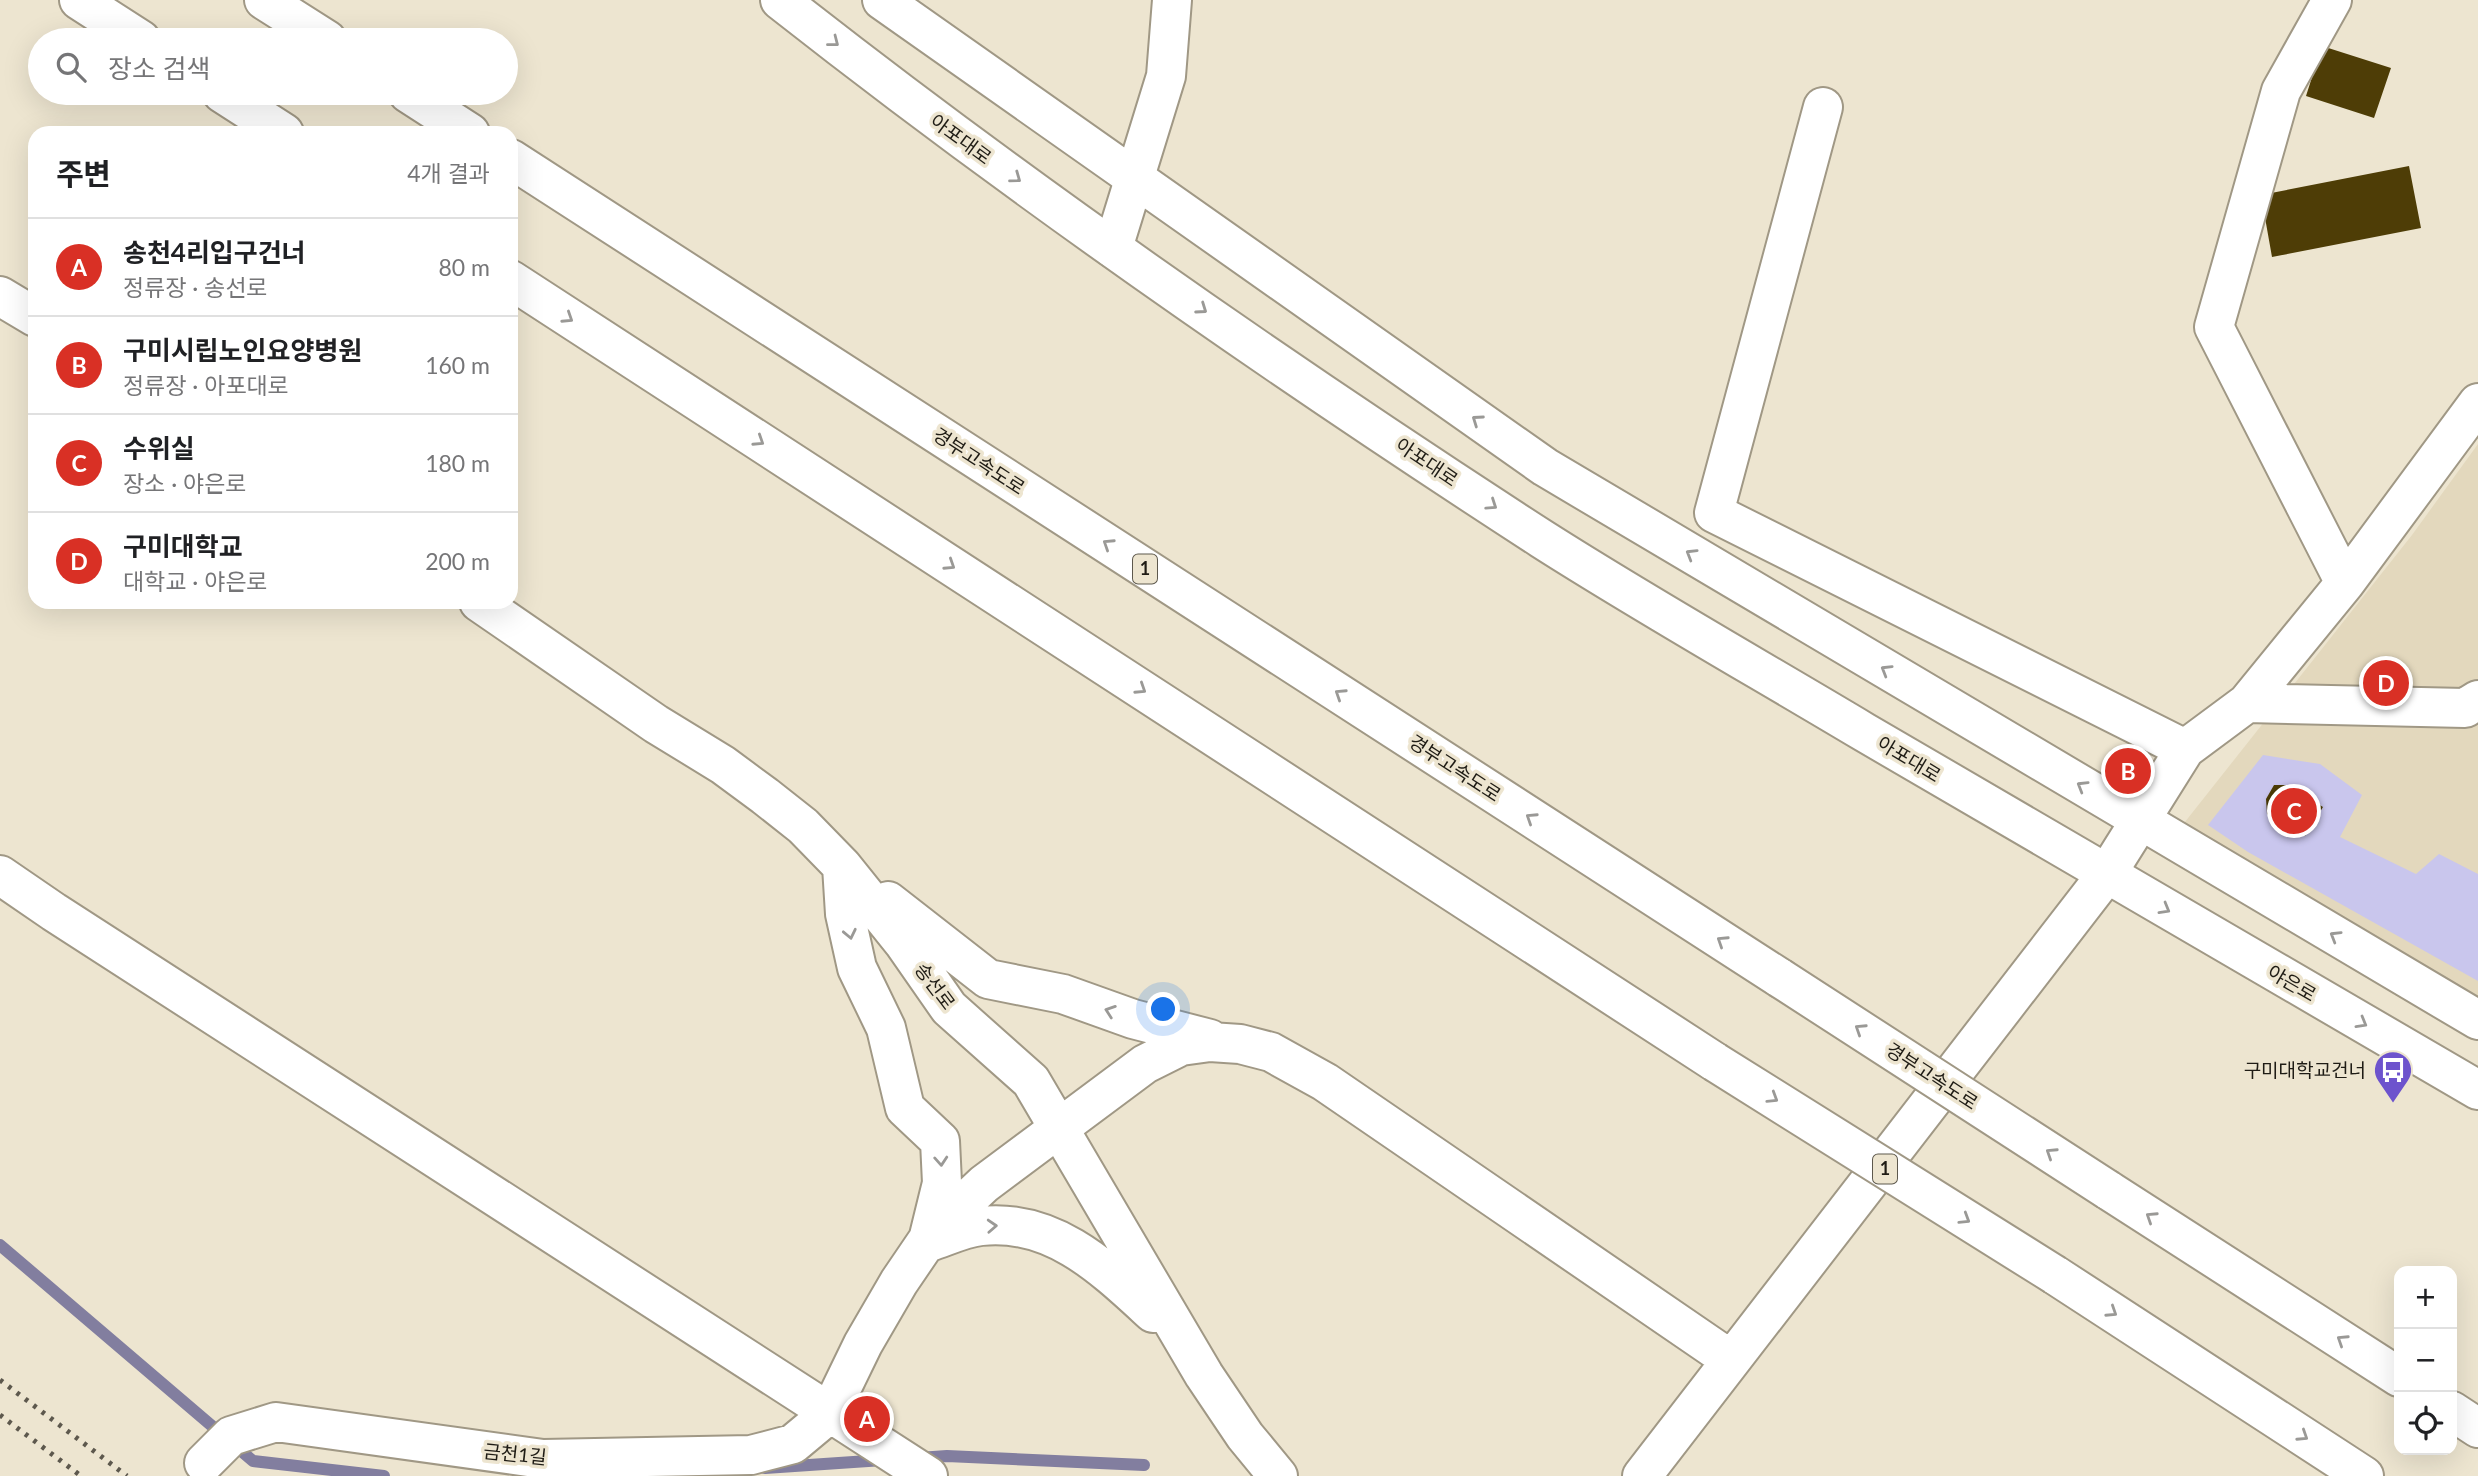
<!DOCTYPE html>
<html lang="ko">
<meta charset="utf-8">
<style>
:root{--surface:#fff;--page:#f6f6f6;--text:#202124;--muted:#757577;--line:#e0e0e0;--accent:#d93025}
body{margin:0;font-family:Lato,"Noto Sans KR",sans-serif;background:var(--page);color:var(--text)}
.controls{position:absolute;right:21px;bottom:21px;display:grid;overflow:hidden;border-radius:14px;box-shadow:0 7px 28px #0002}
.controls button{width:63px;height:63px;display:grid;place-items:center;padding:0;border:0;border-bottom:2px solid var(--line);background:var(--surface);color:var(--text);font:35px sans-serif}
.you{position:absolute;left:1164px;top:1010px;width:24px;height:24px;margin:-18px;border:5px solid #fff;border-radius:50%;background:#1a73e8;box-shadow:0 0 0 10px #1a73e833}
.badge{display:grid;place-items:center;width:46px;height:46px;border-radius:50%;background:var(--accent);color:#fff;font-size:23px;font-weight:700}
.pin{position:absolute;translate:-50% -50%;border:4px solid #fff;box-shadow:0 2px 7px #0006}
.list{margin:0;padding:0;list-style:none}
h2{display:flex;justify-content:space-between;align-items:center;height:91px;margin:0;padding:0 28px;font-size:30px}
h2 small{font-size:23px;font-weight:400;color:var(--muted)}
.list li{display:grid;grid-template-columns:46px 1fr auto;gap:21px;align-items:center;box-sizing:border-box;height:98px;padding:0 28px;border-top:2px solid var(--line)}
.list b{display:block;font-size:26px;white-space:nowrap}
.list p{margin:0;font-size:23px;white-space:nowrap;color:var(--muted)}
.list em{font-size:23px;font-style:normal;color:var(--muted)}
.icon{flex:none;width:38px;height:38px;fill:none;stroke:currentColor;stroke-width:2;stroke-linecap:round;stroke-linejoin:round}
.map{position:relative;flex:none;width:2478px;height:1476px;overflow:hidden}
.search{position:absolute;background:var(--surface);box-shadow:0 7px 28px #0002;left:28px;top:28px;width:490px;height:77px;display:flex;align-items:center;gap:18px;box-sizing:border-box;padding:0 24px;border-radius:38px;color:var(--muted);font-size:26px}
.panel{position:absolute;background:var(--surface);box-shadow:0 7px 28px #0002;left:28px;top:126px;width:490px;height:483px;border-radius:21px}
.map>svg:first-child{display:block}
</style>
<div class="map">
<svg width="2478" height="1476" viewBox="0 0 2478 1476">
<rect width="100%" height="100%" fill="#ede5d0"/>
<path fill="#e3d8bd" d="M 2478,444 L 2478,997 L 2177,832 L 2412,535 Z"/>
<path fill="#c9c6ed" d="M 2263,755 L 2320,764 L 2362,795 L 2340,837 L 2416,874 L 2439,854 L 2478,874 L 2478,981 L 2248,852 L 2208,825 Z"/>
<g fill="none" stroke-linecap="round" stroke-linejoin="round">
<path stroke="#827e9f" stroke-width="12" d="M 0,1245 L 253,1461 L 384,1476
M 919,1458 L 947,1456 L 1144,1465
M 765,1468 L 883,1460"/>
</g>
<path fill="#4e3d06" d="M 2322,46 L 2391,68 L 2374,118 L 2306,96 Z
M 2409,166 L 2421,228 L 2272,257 L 2261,195 Z
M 2274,785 L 2287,785 L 2323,807 L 2305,836 L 2267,814 L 2266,799 Z"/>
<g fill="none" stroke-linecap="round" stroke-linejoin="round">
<g stroke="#a09885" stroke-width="42">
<path id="minor" d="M 2332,0 L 2281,91 L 2214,327 L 2345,583
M 1823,107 L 1714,513 L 2185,749
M 1113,248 L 1166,76 L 1172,0
M 0,296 L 35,317
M 479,602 L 656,724 L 723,765 L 765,796 L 803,826 L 842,866 L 903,942 L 949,1008 L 1031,1081 L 1204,1375 L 1245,1436 L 1278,1476
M 2247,703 L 2465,708 L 2478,700
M 842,866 L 845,914 L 857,968 L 886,1028 L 905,1108 L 940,1141 L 942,1183 L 929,1236
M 0,875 L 54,912 L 928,1476
M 888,901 L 988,979 L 1063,994 L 1133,1019 L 1210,1039
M 929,1242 C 945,1237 963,1228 981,1226 C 1053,1218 1104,1268 1153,1313
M 204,1463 L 231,1436 L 276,1422 L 543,1459 L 751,1455 L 793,1444 L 829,1414 L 863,1344 L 899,1282 L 933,1232 L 984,1184 L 1145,1064 L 1181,1046 L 1210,1042 L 1240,1044 L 1271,1052 L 1325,1082 L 1731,1360
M 1642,1476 L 2106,875 L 2185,749 L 2247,703 L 2345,583 L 2478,403"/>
</g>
<g stroke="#a09885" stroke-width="42">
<path id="major" d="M 780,0 C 1024,192 1281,370 1542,539 C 1647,606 1757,668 1864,732 C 2068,853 2273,972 2478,1090
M 882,0 L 1545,467 L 2478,1020"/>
</g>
<g stroke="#a09885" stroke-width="42">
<path id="highway" d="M 79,0 L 141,40
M 264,0 L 327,40
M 222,93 L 284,133
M 408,93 L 470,133
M 511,159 L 1780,978
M 511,280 L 1715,1062
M 2108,1190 L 2399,1377
M 2055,1275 L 2364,1476
M 2452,1411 L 2478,1428"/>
</g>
<use href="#minor" stroke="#fff" stroke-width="38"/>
<use href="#major" stroke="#fff" stroke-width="38"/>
<use href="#highway" stroke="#fff" stroke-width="38"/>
<path stroke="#5d584d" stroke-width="5" stroke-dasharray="3.5 7" stroke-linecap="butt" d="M 0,1380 L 127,1476
M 0,1415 L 81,1476"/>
<g stroke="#a09885" stroke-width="42" stroke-linecap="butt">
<path id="highway-bridge" d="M 1780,978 L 2108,1190
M 1715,1062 L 2055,1275"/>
</g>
<use href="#highway-bridge" stroke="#fff" stroke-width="38"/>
</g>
<defs><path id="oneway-chevron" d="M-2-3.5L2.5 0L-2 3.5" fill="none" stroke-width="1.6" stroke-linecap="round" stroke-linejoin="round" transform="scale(1.75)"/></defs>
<g stroke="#9a9996">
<use href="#oneway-chevron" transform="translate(834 42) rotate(38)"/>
<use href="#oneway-chevron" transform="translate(1016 178) rotate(36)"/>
<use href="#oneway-chevron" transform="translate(1202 309) rotate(35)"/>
<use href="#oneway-chevron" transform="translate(568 318) rotate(33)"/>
<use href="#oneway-chevron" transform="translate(1477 420) rotate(-145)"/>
<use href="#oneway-chevron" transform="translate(759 441) rotate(33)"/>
<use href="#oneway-chevron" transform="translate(1492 505) rotate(34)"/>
<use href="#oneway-chevron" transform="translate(1108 544) rotate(-147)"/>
<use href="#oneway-chevron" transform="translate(1691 554) rotate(-149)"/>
<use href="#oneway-chevron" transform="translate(950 565) rotate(33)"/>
<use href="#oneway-chevron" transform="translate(1886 670) rotate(-149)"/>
<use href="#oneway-chevron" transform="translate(1141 689) rotate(33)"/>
<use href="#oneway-chevron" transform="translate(1340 694) rotate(-147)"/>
<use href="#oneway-chevron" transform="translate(2082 786) rotate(-149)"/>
<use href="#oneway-chevron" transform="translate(1531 818) rotate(-147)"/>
<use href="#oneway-chevron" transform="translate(2165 909) rotate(30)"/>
<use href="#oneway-chevron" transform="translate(850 934) rotate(78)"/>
<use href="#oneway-chevron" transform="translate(2335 936) rotate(-149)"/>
<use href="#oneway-chevron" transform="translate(1722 941) rotate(-147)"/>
<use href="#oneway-chevron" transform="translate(1110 1011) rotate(-161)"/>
<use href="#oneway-chevron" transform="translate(2362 1023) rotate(30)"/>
<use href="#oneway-chevron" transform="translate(1860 1029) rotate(-147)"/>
<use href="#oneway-chevron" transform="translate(1773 1098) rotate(32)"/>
<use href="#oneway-chevron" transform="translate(2051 1153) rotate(-147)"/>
<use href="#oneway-chevron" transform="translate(941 1161) rotate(86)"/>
<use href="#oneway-chevron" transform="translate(2151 1217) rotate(-147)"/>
<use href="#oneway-chevron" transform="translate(1965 1219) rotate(32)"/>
<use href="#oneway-chevron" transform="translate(992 1226) rotate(-3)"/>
<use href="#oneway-chevron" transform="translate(2112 1312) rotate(33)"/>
<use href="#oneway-chevron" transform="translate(2342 1340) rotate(-147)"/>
<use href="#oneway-chevron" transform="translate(2303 1436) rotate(33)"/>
</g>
<defs>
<g id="bus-pin" transform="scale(2.0125)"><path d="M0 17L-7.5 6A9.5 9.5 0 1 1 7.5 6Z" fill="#6d53cd" stroke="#ede5d0"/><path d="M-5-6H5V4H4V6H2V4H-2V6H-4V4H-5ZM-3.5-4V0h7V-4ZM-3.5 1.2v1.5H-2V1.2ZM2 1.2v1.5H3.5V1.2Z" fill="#fff"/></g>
</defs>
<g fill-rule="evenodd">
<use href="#bus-pin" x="2393" y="1070"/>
</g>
<g text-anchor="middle" stroke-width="7" stroke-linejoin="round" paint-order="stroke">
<g fill="#ede5d0" stroke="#5d584d" stroke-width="2">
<rect x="1133" y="554.5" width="24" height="29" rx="5"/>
<rect x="1873" y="1154.5" width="24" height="29" rx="5"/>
</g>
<g font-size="18" font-weight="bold" fill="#1f1c15">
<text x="1145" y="575">1</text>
<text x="1885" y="1175">1</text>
</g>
<g font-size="19" fill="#1f1c15" stroke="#ede5d0">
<text transform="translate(961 139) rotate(36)" y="7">아포대로</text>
<text transform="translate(979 461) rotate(33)" y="7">경부고속도로</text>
<text transform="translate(1427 462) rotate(34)" y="7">아포대로</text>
<text transform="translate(1909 759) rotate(31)" y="7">아포대로</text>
<text transform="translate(1455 768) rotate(33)" y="7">경부고속도로</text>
<text transform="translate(2292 983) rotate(30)" y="7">야은로</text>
<text transform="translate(935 986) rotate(53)" y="7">송선로</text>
<text transform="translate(1932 1076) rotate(33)" y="7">경부고속도로</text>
<text transform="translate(515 1454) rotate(6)" y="7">금천1길</text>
</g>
<g font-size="19" fill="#1f1c15" stroke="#ede5d0" text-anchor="end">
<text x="2366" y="1077">구미대학교건너</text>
</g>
</g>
</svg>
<div class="controls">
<button>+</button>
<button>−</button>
<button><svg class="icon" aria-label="locate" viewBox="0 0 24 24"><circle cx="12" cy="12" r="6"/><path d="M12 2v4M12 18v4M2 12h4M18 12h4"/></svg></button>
</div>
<div class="you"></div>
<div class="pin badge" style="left:867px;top:1419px">A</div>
<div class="pin badge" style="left:2128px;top:771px">B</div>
<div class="pin badge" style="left:2294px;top:811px">C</div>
<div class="pin badge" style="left:2386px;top:683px">D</div>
<div class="search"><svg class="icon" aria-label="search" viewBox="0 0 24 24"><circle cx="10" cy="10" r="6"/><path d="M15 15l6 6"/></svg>장소 검색</div>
<section class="panel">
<h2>주변<small>4개 결과</small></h2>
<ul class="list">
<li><span class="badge">A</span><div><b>송천4리입구건너</b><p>정류장 · 송선로</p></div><em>80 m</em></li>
<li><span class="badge">B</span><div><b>구미시립노인요양병원</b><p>정류장 · 아포대로</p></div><em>160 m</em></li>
<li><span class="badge">C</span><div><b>수위실</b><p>장소 · 야은로</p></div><em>180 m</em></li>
<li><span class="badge">D</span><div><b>구미대학교</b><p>대학교 · 야은로</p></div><em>200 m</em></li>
</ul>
</section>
</div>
